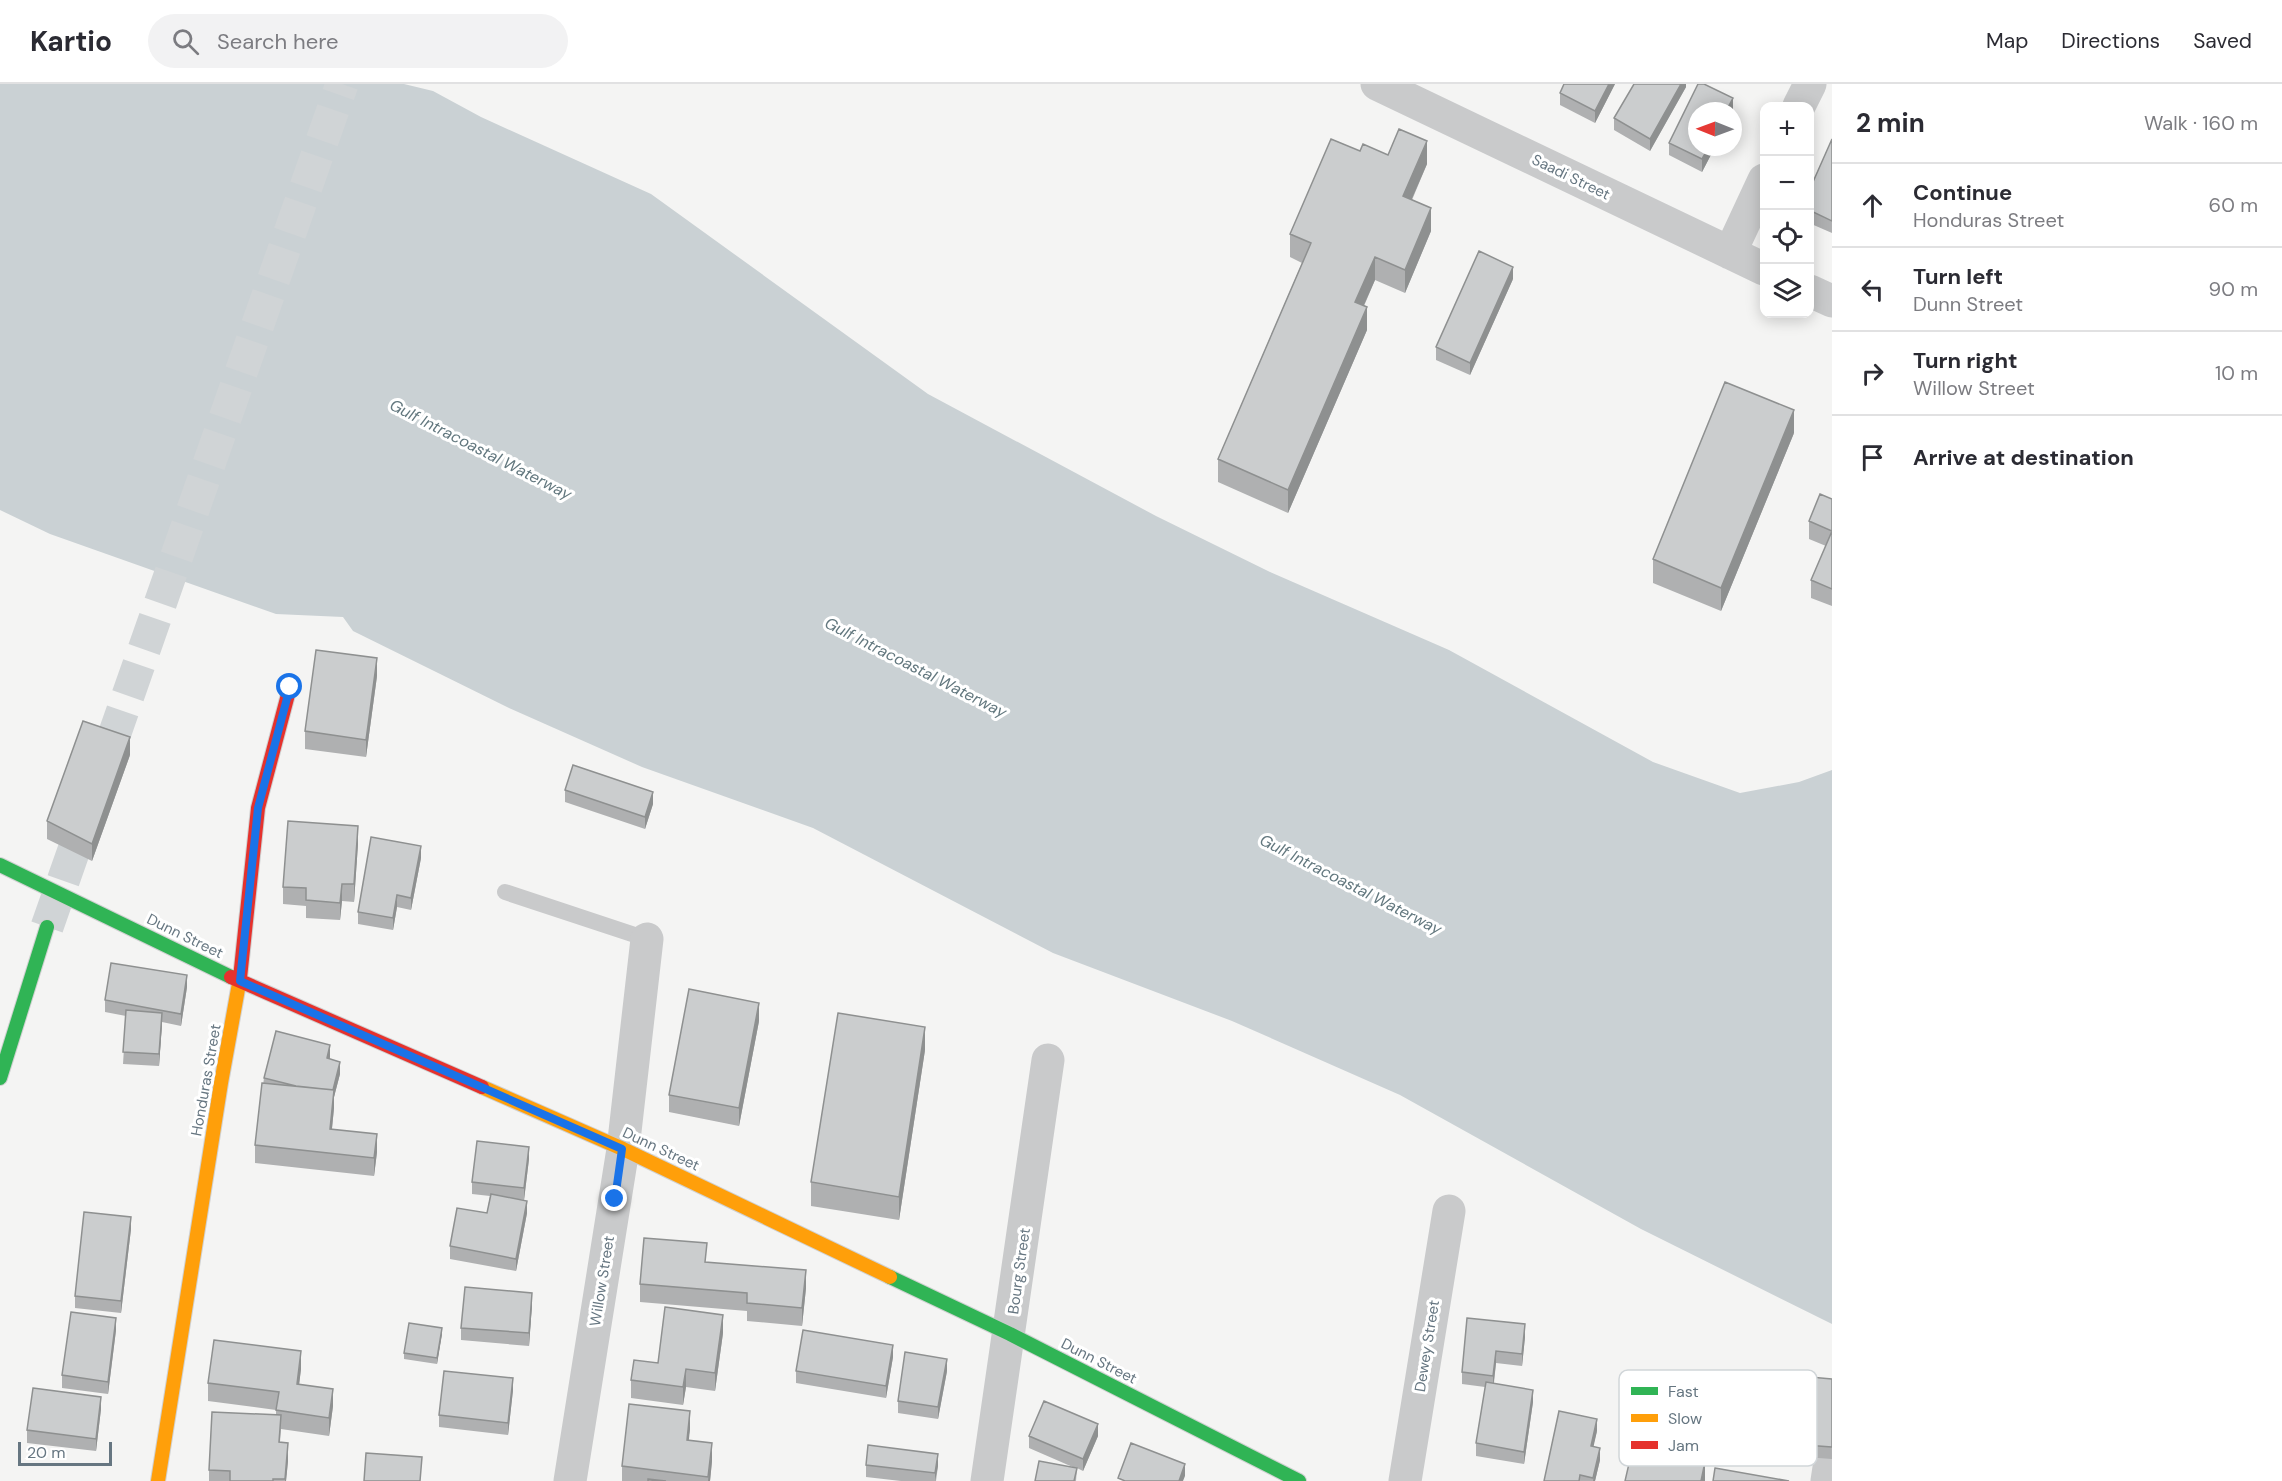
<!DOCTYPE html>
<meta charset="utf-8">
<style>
:root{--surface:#fff;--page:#f2f2f3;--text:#2b2b33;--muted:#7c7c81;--line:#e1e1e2}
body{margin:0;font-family:"DM Sans",sans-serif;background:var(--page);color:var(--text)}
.controls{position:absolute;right:18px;top:18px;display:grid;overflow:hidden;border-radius:12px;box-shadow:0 3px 15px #0003}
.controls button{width:54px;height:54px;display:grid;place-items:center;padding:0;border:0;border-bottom:2px solid var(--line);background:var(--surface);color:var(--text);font:30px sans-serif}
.compass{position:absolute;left:1688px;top:18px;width:54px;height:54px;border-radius:50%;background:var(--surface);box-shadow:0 3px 15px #0003;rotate:271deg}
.scale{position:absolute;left:18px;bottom:15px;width:94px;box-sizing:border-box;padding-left:6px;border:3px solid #667681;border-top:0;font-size:16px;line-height:21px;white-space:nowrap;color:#667681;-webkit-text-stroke:4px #fff;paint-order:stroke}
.stop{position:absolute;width:18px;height:18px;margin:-14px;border:4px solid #1a73e8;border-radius:50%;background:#fff}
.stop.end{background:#1a73e8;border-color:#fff;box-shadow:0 2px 6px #0008}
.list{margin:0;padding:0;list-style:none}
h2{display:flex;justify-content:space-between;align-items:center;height:78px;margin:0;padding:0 24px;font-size:26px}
h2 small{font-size:20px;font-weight:400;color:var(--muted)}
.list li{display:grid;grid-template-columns:39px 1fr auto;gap:18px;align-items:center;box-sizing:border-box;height:84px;padding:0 24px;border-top:2px solid var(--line)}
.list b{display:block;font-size:22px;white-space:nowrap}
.list p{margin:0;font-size:20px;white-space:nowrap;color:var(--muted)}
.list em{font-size:20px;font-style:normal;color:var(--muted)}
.icon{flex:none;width:33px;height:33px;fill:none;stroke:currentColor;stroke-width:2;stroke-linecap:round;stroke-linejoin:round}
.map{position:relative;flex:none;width:1832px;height:1397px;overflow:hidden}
header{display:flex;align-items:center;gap:36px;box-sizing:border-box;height:84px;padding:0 30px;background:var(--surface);border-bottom:2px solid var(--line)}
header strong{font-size:28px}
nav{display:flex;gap:33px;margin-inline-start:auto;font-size:21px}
.search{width:420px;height:54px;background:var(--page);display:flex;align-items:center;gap:15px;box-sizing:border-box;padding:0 21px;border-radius:33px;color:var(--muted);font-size:22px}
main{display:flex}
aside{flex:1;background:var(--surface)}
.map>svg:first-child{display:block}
</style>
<header>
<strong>Kartio</strong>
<div class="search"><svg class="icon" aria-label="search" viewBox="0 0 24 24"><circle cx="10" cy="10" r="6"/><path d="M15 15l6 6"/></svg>Search here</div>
<nav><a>Map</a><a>Directions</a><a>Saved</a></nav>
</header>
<main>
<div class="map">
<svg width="1832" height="1397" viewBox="0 0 1832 1397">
<rect width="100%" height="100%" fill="#f4f4f3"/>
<path fill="#cad1d4" d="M 0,0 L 404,0 L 433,7 L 481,33 L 651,110 L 928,310 L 1156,432 L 1270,488 L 1449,566 L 1653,678 L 1740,709 L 1799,698 L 1832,686 L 1832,1240 L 1641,1145 L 1400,1011 L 1232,937 L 1053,869 L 813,744 L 642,683 L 509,624 L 353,547 L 343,533 L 276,530 L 50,450 L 0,426 Z"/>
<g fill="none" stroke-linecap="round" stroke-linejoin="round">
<path stroke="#d0d4d6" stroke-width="33" stroke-dasharray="33 16" stroke-linecap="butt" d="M 47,843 L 342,0"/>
<g stroke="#d0d1d1" stroke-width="16">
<path id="fast" d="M 0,781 L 231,893
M 0,994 L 47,843
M 890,1193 L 1010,1250 L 1299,1397"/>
</g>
<g stroke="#d0d1d1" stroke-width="16">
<path id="slow" d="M 482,1003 L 623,1065 L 890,1193
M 158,1397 L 221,999 L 240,894"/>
</g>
<g stroke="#d0d1d1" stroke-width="16">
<path id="jam" d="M 231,893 L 482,1003
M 240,894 L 258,724 L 290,603"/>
</g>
<path stroke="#c9cacb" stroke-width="16" d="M 505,808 L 647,855"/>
<path stroke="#c9cacb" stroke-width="33" d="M 1377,0 L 1764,185
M 1799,22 L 1810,0
M 1730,169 L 1764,96
M 1810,207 L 1832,217
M 570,1397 L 623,1065 L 647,855
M 987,1397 L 1048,976
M 1405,1397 L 1449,1127
M 1827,1397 L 1830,1377"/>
<use href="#fast" stroke="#30b455" stroke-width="14"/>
<use href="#slow" stroke="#ff9f0a" stroke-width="14"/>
<use href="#jam" stroke="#e5322d" stroke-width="14"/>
</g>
<path fill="#afb0b1" d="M 1615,0 L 1595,39 L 1560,21 L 1560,9 Z
M 1686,0 L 1686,3 L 1650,67 L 1614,46 L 1614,34 Z
M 1832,55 L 1832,149 L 1809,139 L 1809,107 Z
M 1669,59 L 1697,63 L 1715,63 L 1702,88 L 1669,71 Z
M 1360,67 L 1388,71 L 1427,80 L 1412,116 L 1431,147 L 1405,209 L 1375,196 L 1364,222 L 1367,246 L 1288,429 L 1218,398 L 1218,375 L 1302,179 L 1290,173 L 1290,150 Z
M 1513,195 L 1470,291 L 1436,276 L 1436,263 Z
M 1794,349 L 1721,527 L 1653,499 L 1653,475 Z
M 1832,415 L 1832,522 L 1811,514 L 1811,496 L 1826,462 L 1809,455 L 1809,437 Z
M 377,592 L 366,673 L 305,665 L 305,647 Z
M 130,671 L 92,777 L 47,755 L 47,737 Z
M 565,706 L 653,720 L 645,745 L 565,718 Z
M 358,760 L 354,818 L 342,817 L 340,836 L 306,834 L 306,822 L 283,820 L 283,803 Z
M 421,774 L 411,826 L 397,823 L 393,846 L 358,840 L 358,828 Z
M 187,903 L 181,942 L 162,938 L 159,982 L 123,980 L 126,932 L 105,928 L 105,916 Z
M 759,937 L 739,1042 L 669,1028 L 669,1011 Z
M 925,966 L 899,1136 L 811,1122 L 811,1098 Z
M 330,973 L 330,975 L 340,990 L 334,1013 L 334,1024 L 332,1045 L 377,1068 L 374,1092 L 255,1079 L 255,1061 L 264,994 Z
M 529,1075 L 524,1116 L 517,1115 L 527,1129 L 516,1187 L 450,1175 L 450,1162 L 487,1129 L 490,1112 L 472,1110 L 472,1098 Z
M 131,1145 L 121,1229 L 75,1224 L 75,1212 Z
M 640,1200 L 806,1204 L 802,1242 L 747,1237 L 747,1227 L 640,1218 Z
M 532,1221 L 529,1262 L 461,1256 L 461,1244 Z
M 1467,1234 L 1525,1253 L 1522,1282 L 1496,1279 L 1494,1299 L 1533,1318 L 1524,1380 L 1476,1372 L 1476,1359 L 1485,1303 L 1462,1300 L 1462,1288 Z
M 116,1246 L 108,1310 L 62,1304 L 62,1291 Z
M 723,1249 L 715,1307 L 686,1303 L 683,1321 L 631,1314 L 631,1296 L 658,1279 Z
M 442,1250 L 437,1280 L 404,1275 L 404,1269 Z
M 893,1273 L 886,1314 L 796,1299 L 796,1287 Z
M 301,1285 L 299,1300 L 333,1322 L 329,1352 L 281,1345 L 280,1358 L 288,1377 L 286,1397 L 209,1397 L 209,1386 L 276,1331 L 276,1326 L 208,1317 L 208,1299 Z
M 947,1287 L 938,1335 L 898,1329 L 898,1317 Z
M 1832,1295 L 1832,1375 L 1805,1373 L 1805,1361 Z
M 513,1306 L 508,1351 L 439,1343 L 439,1331 Z
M 101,1325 L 96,1367 L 27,1359 L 27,1346 Z
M 1748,1338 L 1743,1378 L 1719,1376 L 1719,1370 Z
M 690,1345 L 688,1356 L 712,1377 L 710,1397 L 622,1397 L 622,1382 Z
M 1597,1347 L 1593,1362 L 1600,1376 L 1595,1397 L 1544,1397 Z
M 1029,1352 L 1098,1352 L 1083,1387 L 1077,1384 L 1076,1397 L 1035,1397 L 1075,1384 L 1029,1364 Z
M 866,1381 L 938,1382 L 936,1397 L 901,1397 L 866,1393 Z"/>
<path fill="#8e9090" d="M 1609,0 L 1615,0 L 1595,39 L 1595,27 Z
M 1681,0 L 1686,0 L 1686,3 L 1650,67 L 1650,55 Z
M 1733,14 L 1733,27 L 1726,27 Z
M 1427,57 L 1427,80 L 1403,135 L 1403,112 Z
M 1709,63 L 1715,63 L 1702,88 L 1702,75 Z
M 1431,124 L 1431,147 L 1405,209 L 1405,186 Z
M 1375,173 L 1375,196 L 1355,241 L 1355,218 Z
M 1513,183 L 1513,195 L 1470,291 L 1470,279 Z
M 1367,223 L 1367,246 L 1288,429 L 1288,406 Z
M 1794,326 L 1794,349 L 1721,527 L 1721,504 Z
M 377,574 L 377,592 L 366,673 L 366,656 Z
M 130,653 L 130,671 L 92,777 L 92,760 Z
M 653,708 L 653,720 L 645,745 L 645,733 Z
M 358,742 L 358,760 L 354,818 L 354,800 Z
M 421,762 L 421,774 L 411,826 L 411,814 Z
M 342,800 L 342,817 L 340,836 L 340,819 Z
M 397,811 L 397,823 L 393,846 L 393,834 Z
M 187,891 L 187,903 L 181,942 L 181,930 Z
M 759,919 L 759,937 L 739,1042 L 739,1024 Z
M 162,929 L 162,941 L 159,982 L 159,970 Z
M 925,943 L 925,966 L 899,1136 L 899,1113 Z
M 330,961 L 330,973 L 327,987 L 327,974 Z
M 340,978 L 340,990 L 334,1013 L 334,1024 L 330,1063 L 331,1011 Z
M 377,1050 L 377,1068 L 374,1092 L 374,1074 Z
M 529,1063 L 529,1075 L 524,1116 L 524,1104 Z
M 527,1117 L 527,1129 L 516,1187 L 516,1175 Z
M 131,1133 L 131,1145 L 121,1229 L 121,1217 Z
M 806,1186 L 806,1204 L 802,1242 L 802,1224 Z
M 532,1209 L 532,1221 L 529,1262 L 529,1249 Z
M 723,1231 L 723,1249 L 715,1307 L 715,1289 Z
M 116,1234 L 116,1246 L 108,1310 L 108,1298 Z
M 1525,1240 L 1525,1253 L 1522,1282 L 1522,1270 Z
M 442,1244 L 442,1250 L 437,1280 L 437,1274 Z
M 893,1261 L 893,1273 L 886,1314 L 886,1302 Z
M 301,1267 L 301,1285 L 297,1318 L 297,1300 Z
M 1496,1267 L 1496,1279 L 1493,1304 L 1493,1292 Z
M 947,1275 L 947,1287 L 938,1335 L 938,1323 Z
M 686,1285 L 686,1303 L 683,1321 L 683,1303 Z
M 513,1294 L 513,1306 L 508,1351 L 508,1339 Z
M 333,1305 L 333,1322 L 329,1352 L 329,1334 Z
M 1533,1306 L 1533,1318 L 1524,1380 L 1524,1368 Z
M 101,1313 L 101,1325 L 96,1367 L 96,1355 Z
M 690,1327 L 690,1345 L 687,1374 L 687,1356 Z
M 1698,1331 L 1698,1349 L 1688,1392 L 1688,1374 Z
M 1748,1332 L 1748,1338 L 1743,1378 L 1743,1372 Z
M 1597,1335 L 1597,1347 L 1591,1374 L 1591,1362 Z
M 1098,1340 L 1098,1352 L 1083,1387 L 1083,1375 Z
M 288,1359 L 288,1377 L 286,1397 L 285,1397 Z
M 712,1359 L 712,1377 L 710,1397 L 708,1397 Z
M 1600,1364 L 1600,1376 L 1595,1397 L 1593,1397 Z
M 938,1370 L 938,1382 L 935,1397 L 935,1389 Z
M 1705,1378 L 1705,1397 L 1701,1397 Z
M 1185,1380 L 1185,1392 L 1183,1397 L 1179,1397 Z"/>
<path fill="#cbcdce" stroke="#8e9090" stroke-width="1.5" d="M 1564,0 L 1609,0 L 1595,27 L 1560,9 Z
M 1634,0 L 1681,0 L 1650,55 L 1614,34 Z
M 1698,0 L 1704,0 L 1733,14 L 1726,27 L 1697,27 L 1697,63 L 1709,63 L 1702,75 L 1669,59 Z
M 1399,45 L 1427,57 L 1403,112 L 1431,124 L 1405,186 L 1375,173 L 1355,218 L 1367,223 L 1288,406 L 1218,375 L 1311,159 L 1290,150 L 1331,55 L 1360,67 L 1363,60 L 1388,71 Z
M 1832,55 L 1832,137 L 1809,126 L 1809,107 Z
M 1479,167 L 1513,183 L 1470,279 L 1436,263 Z
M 1725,298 L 1794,326 L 1721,504 L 1653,475 Z
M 1820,410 L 1832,415 L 1832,505 L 1811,496 L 1832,447 L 1809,437 Z
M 316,566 L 377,574 L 366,656 L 305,647 Z
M 83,637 L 130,653 L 92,760 L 47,737 Z
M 573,681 L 653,708 L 645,733 L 565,706 Z
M 288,737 L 358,742 L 354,800 L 342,800 L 340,819 L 306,816 L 306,804 L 283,803 Z
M 371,753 L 421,762 L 411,814 L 397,811 L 393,834 L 358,828 Z
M 111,879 L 187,891 L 181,930 L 105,916 Z
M 689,905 L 759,919 L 739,1024 L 669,1011 Z
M 126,926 L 162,929 L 159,970 L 123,968 Z
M 838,929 L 925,943 L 899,1113 L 811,1098 Z
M 276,947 L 330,961 L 327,974 L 340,978 L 333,1006 L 296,1002 L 264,994 Z
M 262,999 L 334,1006 L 330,1045 L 377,1050 L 374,1074 L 255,1061 Z
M 477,1057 L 529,1063 L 524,1104 L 472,1098 Z
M 491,1110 L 527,1117 L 516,1175 L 450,1162 L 457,1124 L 487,1129 Z
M 84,1128 L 131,1133 L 121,1217 L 75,1212 Z
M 644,1154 L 707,1159 L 705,1178 L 806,1186 L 802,1224 L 747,1219 L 747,1209 L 640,1200 Z
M 465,1203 L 532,1209 L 529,1249 L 461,1244 Z
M 665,1223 L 723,1231 L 715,1289 L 686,1285 L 683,1303 L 631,1296 L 634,1276 L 658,1279 Z
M 71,1228 L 116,1234 L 108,1298 L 62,1291 Z
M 1467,1234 L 1525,1240 L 1522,1270 L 1496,1267 L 1493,1292 L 1462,1288 Z
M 409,1239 L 442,1244 L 437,1274 L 404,1269 Z
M 803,1246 L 893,1261 L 886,1302 L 796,1287 Z
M 214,1256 L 301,1267 L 297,1300 L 333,1305 L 329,1334 L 276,1326 L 279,1308 L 208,1299 Z
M 905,1268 L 947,1275 L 938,1323 L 898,1317 Z
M 444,1287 L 513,1294 L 508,1339 L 439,1331 Z
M 1810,1293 L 1832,1295 L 1832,1363 L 1805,1361 Z
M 1486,1298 L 1533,1306 L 1524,1368 L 1476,1359 Z
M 33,1304 L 101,1313 L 96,1355 L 27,1346 Z
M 1044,1317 L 1098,1340 L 1083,1375 L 1029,1352 Z
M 629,1320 L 690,1327 L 687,1356 L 712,1359 L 708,1393 L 622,1382 Z
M 1663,1323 L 1698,1331 L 1688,1374 L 1705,1378 L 1701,1397 L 1625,1397 L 1640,1332 L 1661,1336 Z
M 1559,1327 L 1597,1335 L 1591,1362 L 1600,1364 L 1593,1394 L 1580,1391 L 1579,1397 L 1544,1397 Z
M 212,1328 L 281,1331 L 279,1358 L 288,1359 L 285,1395 L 273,1395 L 273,1397 L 230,1397 L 230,1387 L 209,1386 Z
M 1131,1359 L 1185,1380 L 1179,1397 L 1125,1397 L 1118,1394 Z
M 868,1361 L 938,1370 L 935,1389 L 866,1381 Z
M 366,1369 L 422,1373 L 420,1397 L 364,1397 Z
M 1039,1377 L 1077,1384 L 1074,1397 L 1035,1397 Z
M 1715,1384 L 1789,1397 L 1713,1397 Z
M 648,1395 L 666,1397 L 648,1397 Z"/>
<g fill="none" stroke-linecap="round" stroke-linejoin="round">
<path stroke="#1a73e8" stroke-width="8" d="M 290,603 L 258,724 L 240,897 L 622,1065 L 615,1115"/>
</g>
<g text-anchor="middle" stroke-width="6" stroke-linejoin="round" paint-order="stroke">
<g font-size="15" fill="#667681" stroke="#fff">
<text transform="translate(1571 93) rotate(26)" y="5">Saadi Street</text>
<text transform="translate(185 852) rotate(26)" y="5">Dunn Street</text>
<text transform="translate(206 996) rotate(-80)" y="5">Honduras Street</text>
<text transform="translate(661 1065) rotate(25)" y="5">Dunn Street</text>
<text transform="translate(1019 1187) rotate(-82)" y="5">Bourg Street</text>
<text transform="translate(602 1197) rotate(-81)" y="5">Willow Street</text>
<text transform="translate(1427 1262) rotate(-81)" y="5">Dewey Street</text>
<text transform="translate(1099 1277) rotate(27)" y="5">Dunn Street</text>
</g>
<g font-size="16" font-style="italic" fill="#62777e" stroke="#fff">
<text transform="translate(481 365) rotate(27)" y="6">Gulf Intracoastal Waterway</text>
<text transform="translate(916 583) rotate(27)" y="6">Gulf Intracoastal Waterway</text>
<text transform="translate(1351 800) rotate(27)" y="6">Gulf Intracoastal Waterway</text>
</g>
</g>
<rect x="1619" y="1286" width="198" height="96" rx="9" fill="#fff" stroke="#d1d6d9" stroke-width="1.5"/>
<rect x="1631" y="1303" width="27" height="8" fill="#30b455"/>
<rect x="1631" y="1330" width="27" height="8" fill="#ff9f0a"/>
<rect x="1631" y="1357" width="27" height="8" fill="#e5322d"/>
<g font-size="16" fill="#667681">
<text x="1668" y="1313">Fast</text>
<text x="1668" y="1340">Slow</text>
<text x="1668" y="1367">Jam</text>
</g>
</svg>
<div class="controls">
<button>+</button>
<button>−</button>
<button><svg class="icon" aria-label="locate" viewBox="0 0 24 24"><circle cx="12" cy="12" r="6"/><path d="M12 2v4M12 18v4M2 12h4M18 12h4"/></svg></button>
<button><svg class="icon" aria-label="layers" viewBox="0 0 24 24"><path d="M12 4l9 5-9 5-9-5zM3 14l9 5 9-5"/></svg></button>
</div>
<svg class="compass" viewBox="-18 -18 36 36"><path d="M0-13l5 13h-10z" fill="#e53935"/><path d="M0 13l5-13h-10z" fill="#7c7c81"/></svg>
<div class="scale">20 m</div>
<div class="stop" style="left:290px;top:603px"></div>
<div class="stop end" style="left:615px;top:1115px"></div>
</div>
<aside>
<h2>2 min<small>Walk · 160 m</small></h2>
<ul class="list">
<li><svg class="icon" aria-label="ahead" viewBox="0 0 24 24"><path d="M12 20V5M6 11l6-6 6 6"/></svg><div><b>Continue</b><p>Honduras Street</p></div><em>60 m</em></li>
<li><svg class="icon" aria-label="left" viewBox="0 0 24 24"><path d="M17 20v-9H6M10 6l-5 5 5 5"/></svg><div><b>Turn left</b><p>Dunn Street</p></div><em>90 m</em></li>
<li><svg class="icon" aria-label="right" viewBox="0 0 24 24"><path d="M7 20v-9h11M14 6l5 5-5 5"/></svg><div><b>Turn right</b><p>Willow Street</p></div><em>10 m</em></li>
<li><svg class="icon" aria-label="arrive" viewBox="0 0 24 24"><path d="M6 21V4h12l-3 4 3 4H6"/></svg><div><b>Arrive at destination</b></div></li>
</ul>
</aside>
</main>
